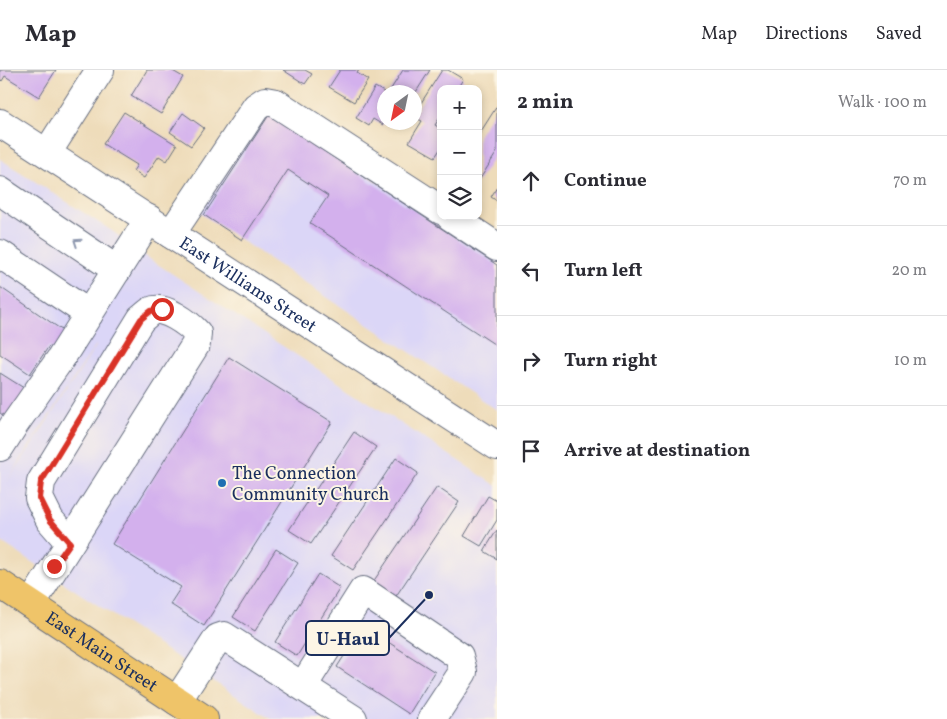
<!DOCTYPE html>
<meta charset="utf-8">
<style>
:root{--surface:#fff;--page:#f2f2f3;--text:#2b2b33;--muted:#7c7c81;--line:#e1e1e2}
body{margin:0;font-family:Vollkorn,serif;background:var(--page);color:var(--text)}
.controls{position:absolute;right:15px;top:15px;display:grid;overflow:hidden;border-radius:10px;box-shadow:0 2px 8px #0003}
.controls button{width:45px;height:45px;display:grid;place-items:center;padding:0;border:0;border-bottom:1px solid var(--line);background:var(--surface);color:var(--text);font:25px sans-serif}
.compass{position:absolute;left:377px;top:15px;width:45px;height:45px;border-radius:50%;background:var(--surface);box-shadow:0 2px 8px #0003;rotate:213deg}
.stop{position:absolute;width:15px;height:15px;margin:-11px;border:4px solid #d93025;border-radius:50%;background:#fff}
.stop.end{background:#d93025;border-color:#fff;box-shadow:0 1px 5px #0008}
.list{margin:0;padding:0;list-style:none}
h2{display:flex;justify-content:space-between;align-items:center;height:65px;margin:0;padding:0 20px;font-size:21px}
h2 small{font-size:16px;font-weight:400;color:var(--muted)}
.list li{display:grid;grid-template-columns:32px 1fr auto;gap:15px;align-items:center;box-sizing:border-box;height:90px;padding:0 20px;border-top:1px solid var(--line)}
.list b{display:block;font-size:19px;white-space:nowrap}
.list em{font-size:16px;font-style:normal;color:var(--muted)}
.icon{flex:none;width:28px;height:28px;fill:none;stroke:currentColor;stroke-width:2;stroke-linecap:round;stroke-linejoin:round}
.map{position:relative;flex:none;width:497px;height:649px;overflow:hidden}
header{display:flex;align-items:center;gap:30px;box-sizing:border-box;height:70px;padding:0 25px;background:var(--surface);border-bottom:1px solid var(--line)}
header strong{font-size:24px}
nav{display:flex;gap:28px;margin-inline-start:auto;font-size:18px}
main{display:flex}
aside{flex:1;background:var(--surface)}
.map>svg:first-child{display:block}
</style>
<header>
<strong>Map</strong>
<nav><a>Map</a><a>Directions</a><a>Saved</a></nav>
</header>
<main>
<div class="map">
<svg width="497" height="649" viewBox="0 0 497 649">
<rect width="100%" height="100%" fill="#fcf5e5"/>
<filter id="ink" filterUnits="userSpaceOnUse"><feTurbulence type="fractalNoise" baseFrequency=".02" numOctaves="2"/><feDisplacementMap in="SourceGraphic" scale="10" xChannelSelector="R" yChannelSelector="G"/><feConvolveMatrix kernelMatrix="1 2 1 2 8 2 1 2 1" color-interpolation-filters="sRGB"/></filter>
<filter id="wash" filterUnits="userSpaceOnUse"><feTurbulence type="fractalNoise" baseFrequency=".0096" numOctaves="4" result="noise"/><feDisplacementMap in="SourceGraphic" scale="20" xChannelSelector="R" yChannelSelector="G"/><feGaussianBlur stdDeviation="1.12" result="paint"/><feColorMatrix in="noise" values="0 0 0 0 0 0 0 0 0 0 0 0 0 0 0 0 0 1.4 0 .05"/><feComposite in="paint" operator="in"/></filter>
<g filter="url(#wash)">
<rect width="100%" height="100%" fill="#eedcba"/>
<path fill="#dbd6f7" fill-rule="evenodd" d="M 266,40 L 497,189 L 497,340 L 200,143 Z
M 0,89 L 112,161 L 151,190 L 497,416 L 497,649 L 271,649 L 0,471 ZM 96,275 L 96,276 L 6,414 L 36,366 Z"/>
<g id="blocks">
<path fill="#d3b0ed" d="M 0,0 L 56,0 L 39,27 L 5,6 L 2,11 L 0,9 Z
M 147,0 L 171,0 L 183,7 L 161,44 L 131,26 Z
M 283,0 L 305,0 L 312,4 L 305,14 Z
M 340,0 L 359,0 L 357,3 L 368,10 L 354,32 L 329,17 Z
M 403,0 L 430,0 L 416,22 L 389,22 Z
M 442,0 L 448,0 L 463,9 L 457,19 L 441,19 L 441,46 L 435,55 L 441,59 L 441,78 L 435,87 L 409,72 L 422,51 L 414,47 L 414,44 Z
M 375,17 L 384,22 L 384,53 L 383,55 L 373,49 L 369,56 L 356,48 Z
M 497,36 L 497,82 L 478,112 L 478,66 Z
M 124,42 L 177,75 L 167,91 L 159,86 L 144,108 L 133,101 L 137,95 L 103,74 Z
M 183,43 L 204,58 L 191,76 L 170,62 Z
M 269,45 L 497,195 L 497,276 L 310,153 L 328,126 L 288,100 L 242,170 L 204,145 Z
M 497,117 L 497,131 L 491,127 Z
M 0,217 L 69,265 L 57,282 L 49,276 L 30,304 L 0,284 Z
M 229,287 L 332,352 L 204,556 L 170,534 L 181,517 L 112,474 Z
M 0,303 L 27,320 L 8,349 L 0,343 Z
M 354,362 L 376,377 L 311,474 L 289,460 Z
M 396,388 L 418,403 L 353,500 L 331,486 Z
M 437,417 L 459,432 L 394,529 L 371,515 Z
M 488,426 L 497,431 L 497,450 L 481,476 L 464,466 Z
M 497,460 L 497,489 L 484,481 Z
M 276,479 L 298,493 L 255,561 L 233,547 Z
M 318,504 L 340,518 L 297,586 L 275,572 Z
M 363,556 L 435,602 L 409,644 L 337,597 Z"/>
</g>
</g>
<g filter="url(#ink)">
<use href="#blocks" fill-opacity="0" stroke="#656c7e" stroke-width="1"/>
<g fill="none" stroke-linecap="round" stroke-linejoin="round">
<g stroke="#656c7e" stroke-width="30">
<g id="minor">
<path id="s1" d="M 0,53 L 497,376"/>
<path d="M 47,83 L 100,0"/>
<path d="M 0,121 L 117,200"/>
<path d="M 450,146 L 497,177"/>
<path d="M 171,164 L 256,37 L 265,31 L 276,33 L 441,140"/>
<path d="M 0,184 L 89,244"/>
<path d="M 0,377 L 14,355 L 61,288 L 149,149"/>
<path d="M 31,534 L 70,473 L 196,274 L 197,263 C 189,254 164,235 151,241 C 148,243 144,247 141,249 L 41,412 L 39,428 L 50,450 L 70,473"/>
<path d="M 303,616 L 363,521 L 459,586 L 463,602 L 432,649"/>
<path d="M 177,631 L 218,568 L 224,566 L 353,649"/>
</g>
</g>
<g stroke="#656c7e" stroke-width="30">
<g id="major">
<path id="s2" d="M 0,514 L 204,649"/>
</g>
</g>
<use href="#minor" stroke="#fff" stroke-width="28"/>
<use href="#major" stroke="#efc469" stroke-width="28"/>
</g>
<defs><path id="oneway-chevron" d="M-2-3.5L2.5 0L-2 3.5" fill="none" stroke-width="1.6" stroke-linecap="round" stroke-linejoin="round" transform="scale(1.25)"/></defs>
<use stroke="#8d97ae" href="#oneway-chevron" transform="translate(77 172) rotate(-146)"/>
</g>
<g fill="none" stroke-linecap="round" stroke-linejoin="round" filter="url(#ink)">
<path stroke="#d93025" stroke-width="6" d="M 54,496 L 70,473 L 50,450 L 39,428 L 41,412 L 141,249 L 151,241 L 162,239"/>
</g>
<circle fill="#1f6fb2" stroke="#fcf5e5" stroke-width="2" cx="222" cy="413" r="5"/>
<g text-anchor="middle" stroke-width="4" stroke-linejoin="round" paint-order="stroke">
<g font-size="18" fill="#1b2f5e" stroke="#fcf5e5">
<text dy="6" stroke="none"><textPath href="#s1" startOffset="296">East Williams Street</textPath></text>
<text dy="6" stroke="none"><textPath href="#s2" startOffset="122">East Main Street</textPath></text>
</g>
<g font-size="18" fill="#1b2f5e" stroke="#fcf5e5" text-anchor="start">
<text x="232" y="409">The Connection<tspan x="232" dy="21">Community Church</tspan></text>
</g>
</g>
<path fill="none" stroke="#1b2f5e" stroke-width="2" d="M429 525L389 568"/>
<circle fill="#1b2f5e" stroke="#fcf5e5" stroke-width="2" cx="429" cy="525" r="5"/>
<rect fill="#fcf5e5" stroke="#1b2f5e" stroke-width="2" x="306" y="551" width="83" height="34" rx="5"/>
<g font-size="19" text-anchor="middle" font-weight="bold" fill="#1b2f5e">
<text x="348" y="575">U-Haul</text>
</g>
</svg>
<div class="controls">
<button>+</button>
<button>−</button>
<button><svg class="icon" aria-label="layers" viewBox="0 0 24 24"><path d="M12 4l9 5-9 5-9-5zM3 14l9 5 9-5"/></svg></button>
</div>
<svg class="compass" viewBox="-18 -18 36 36"><path d="M0-13l5 13h-10z" fill="#e53935"/><path d="M0 13l5-13h-10z" fill="#7c7c81"/></svg>
<div class="stop" style="left:162px;top:239px"></div>
<div class="stop end" style="left:54px;top:496px"></div>
</div>
<aside>
<h2>2 min<small>Walk · 100 m</small></h2>
<ul class="list">
<li><svg class="icon" aria-label="ahead" viewBox="0 0 24 24"><path d="M12 20V5M6 11l6-6 6 6"/></svg><div><b>Continue</b></div><em>70 m</em></li>
<li><svg class="icon" aria-label="left" viewBox="0 0 24 24"><path d="M17 20v-9H6M10 6l-5 5 5 5"/></svg><div><b>Turn left</b></div><em>20 m</em></li>
<li><svg class="icon" aria-label="right" viewBox="0 0 24 24"><path d="M7 20v-9h11M14 6l5 5-5 5"/></svg><div><b>Turn right</b></div><em>10 m</em></li>
<li><svg class="icon" aria-label="arrive" viewBox="0 0 24 24"><path d="M6 21V4h12l-3 4 3 4H6"/></svg><div><b>Arrive at destination</b></div></li>
</ul>
</aside>
</main>
